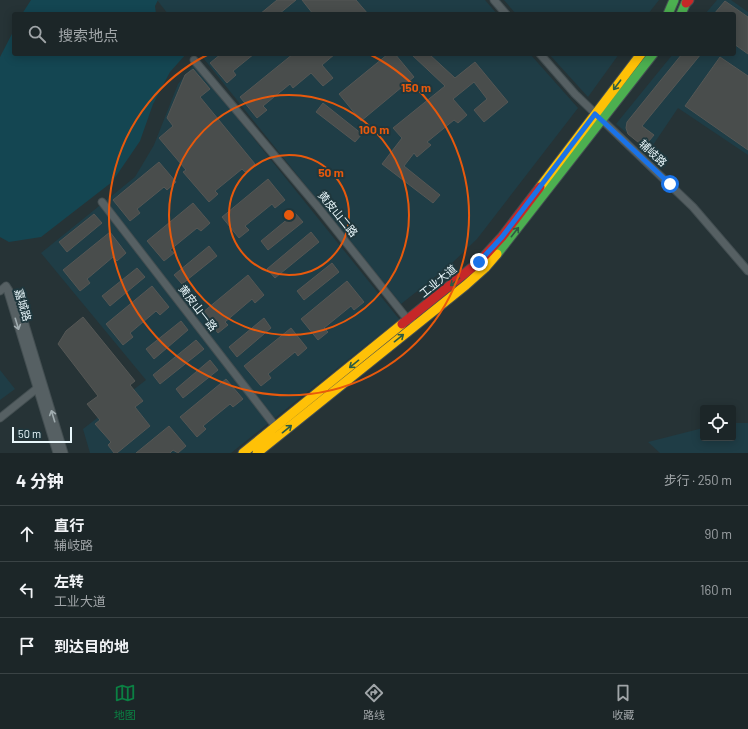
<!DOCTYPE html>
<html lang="zh">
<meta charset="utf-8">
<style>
:root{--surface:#1c2628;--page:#252e30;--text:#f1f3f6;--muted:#a0a5a8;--line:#3a4345;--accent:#0b8043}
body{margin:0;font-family:Barlow,"Noto Sans SC",sans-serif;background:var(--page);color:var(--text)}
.controls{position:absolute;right:12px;bottom:12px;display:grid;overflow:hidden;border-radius:4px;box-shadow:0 2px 10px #0003}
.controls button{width:36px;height:36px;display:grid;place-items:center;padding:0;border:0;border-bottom:1px solid var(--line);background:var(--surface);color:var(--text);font:20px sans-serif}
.scale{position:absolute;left:12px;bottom:10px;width:60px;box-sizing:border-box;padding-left:4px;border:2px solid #e9f7fb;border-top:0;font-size:11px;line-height:14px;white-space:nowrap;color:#e9f7fb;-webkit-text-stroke:3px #1f373d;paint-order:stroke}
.stop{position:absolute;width:12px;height:12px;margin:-9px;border:3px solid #1a73e8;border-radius:50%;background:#fff}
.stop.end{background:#1a73e8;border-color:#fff;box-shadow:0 1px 4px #0008}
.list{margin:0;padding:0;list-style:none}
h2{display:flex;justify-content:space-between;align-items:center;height:52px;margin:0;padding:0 16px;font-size:17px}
h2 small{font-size:13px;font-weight:400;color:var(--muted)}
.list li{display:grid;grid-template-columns:26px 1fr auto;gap:12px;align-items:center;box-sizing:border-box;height:56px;padding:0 16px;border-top:1px solid var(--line)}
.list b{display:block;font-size:15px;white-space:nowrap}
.list p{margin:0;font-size:13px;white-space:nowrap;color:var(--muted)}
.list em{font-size:13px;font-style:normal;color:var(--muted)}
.icon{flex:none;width:22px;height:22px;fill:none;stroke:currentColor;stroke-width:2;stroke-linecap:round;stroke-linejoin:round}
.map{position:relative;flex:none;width:748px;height:453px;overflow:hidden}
.search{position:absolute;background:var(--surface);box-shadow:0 2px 10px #0003;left:12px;right:12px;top:12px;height:44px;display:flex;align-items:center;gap:10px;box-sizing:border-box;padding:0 14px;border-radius:4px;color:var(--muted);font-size:15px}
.sheet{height:220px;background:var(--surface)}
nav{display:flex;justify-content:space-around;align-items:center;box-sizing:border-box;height:56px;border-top:1px solid var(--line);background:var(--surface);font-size:11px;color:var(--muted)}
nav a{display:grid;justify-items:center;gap:2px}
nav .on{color:var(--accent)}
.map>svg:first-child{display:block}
</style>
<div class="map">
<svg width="748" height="453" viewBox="0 0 748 453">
<rect width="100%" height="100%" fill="#263336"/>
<path fill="#1f3d46" d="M 157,0 L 485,0 L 497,14 L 168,14 Z
M 504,0 L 659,0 L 648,14 L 516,14 Z
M 717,0 L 731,0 L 748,12 L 748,155 L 678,108 L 649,151 L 616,124 L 673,54 L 734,54 L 734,14 L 705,14 Z
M 200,54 L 530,54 L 578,108 L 477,239 L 450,265 L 401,304 Z
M 549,54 L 619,54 L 588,97 Z
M 194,64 L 399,319 L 231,453 L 90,453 L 83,429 L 146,380 L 41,253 L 135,177 L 154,145 L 178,84 Z
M 0,370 L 15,389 L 0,400 Z
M 733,423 L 748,423 L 748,453 L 660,453 L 648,442 L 703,428 L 703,438 L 733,438 Z"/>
<path fill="#144652" d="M 31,0 L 158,0 L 155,6 L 156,14 L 22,14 Z
M 14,30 L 14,54 L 186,54 L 170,72 L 153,104 L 140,141 L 112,182 L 41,237 L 9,242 L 0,237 L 0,57 Z"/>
<path fill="#494d4c" stroke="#555755" d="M 277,0 L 296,0 L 279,14 L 260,14 Z
M 302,0 L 356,0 L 368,14 L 313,14 Z
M 725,1 L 748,17 L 748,54 L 734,44 L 734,14 L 714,14 Z
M 221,54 L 254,54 L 233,71 L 236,75 L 227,83 L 210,63 Z
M 293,54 L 335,54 L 322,65 L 333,78 L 323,86 L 311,73 L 293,88 L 290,84 L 263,106 L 267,110 L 257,118 L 240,97 Z
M 388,54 L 395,54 L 414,77 L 361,121 L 339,94 Z
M 411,54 L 429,54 L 455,78 L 475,62 L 508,102 L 484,122 L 474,110 L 487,99 L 474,82 L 453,99 L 467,115 L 458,123 L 454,120 L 427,142 L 431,145 L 417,157 L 414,153 L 404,166 L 440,195 L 433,203 L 382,164 L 402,138 L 393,128 L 445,86 Z
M 682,54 L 701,54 L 642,126 L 654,135 L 644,147 L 628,134 L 626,128 L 627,122 Z
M 720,57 L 748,76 L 748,150 L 685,106 Z
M 193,69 L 210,89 L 200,97 L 255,164 L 245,172 L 242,169 L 215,191 L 218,194 L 209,202 L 183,172 L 186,170 L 159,138 L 173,126 L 167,118 L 185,75 Z
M 323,103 L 362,134 L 355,142 L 316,112 Z
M 159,162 L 176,182 L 167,190 L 164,187 L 137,209 L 140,213 L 130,221 L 113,200 Z
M 268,179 L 285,200 L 275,208 L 272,204 L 245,226 L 249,230 L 239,238 L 222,217 Z
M 193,203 L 210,223 L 201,231 L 197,228 L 170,250 L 174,253 L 164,261 L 147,241 Z
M 295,213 L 303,222 L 268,250 L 261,241 Z
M 94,214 L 102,223 L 67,252 L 59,242 Z
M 110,232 L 126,253 L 117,261 L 113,257 L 87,279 L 90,283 L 80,291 L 63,270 Z
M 311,232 L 319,242 L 275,278 L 267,269 Z
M 209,246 L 217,256 L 182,284 L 174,275 Z
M 332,263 L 339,272 L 304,300 L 297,291 Z
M 137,268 L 145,277 L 110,306 L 102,296 Z
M 248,275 L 264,295 L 255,303 L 252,299 L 225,322 L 228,325 L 218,333 L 202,313 Z
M 347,281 L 364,302 L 354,310 L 351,306 L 324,328 L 328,332 L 318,340 L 301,319 Z
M 152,286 L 169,307 L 160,315 L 156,311 L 130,333 L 133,337 L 123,345 L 106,324 Z
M 83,317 L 135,381 L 130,385 L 143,401 L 135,407 L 150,426 L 117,453 L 114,453 L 108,445 L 111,442 L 95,424 L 100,420 L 87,404 L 98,396 L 58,344 L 66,331 Z
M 264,318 L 271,328 L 237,357 L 229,347 Z
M 181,321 L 188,330 L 154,359 L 146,349 Z
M 291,328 L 307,348 L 298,356 L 295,352 L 268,374 L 271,378 L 261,386 L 244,366 Z
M 196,340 L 204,349 L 160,384 L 153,375 Z
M 210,360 L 218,370 L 183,398 L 176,389 Z
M 226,379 L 243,399 L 233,407 L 230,404 L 203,426 L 206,429 L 197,437 L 180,417 Z
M 169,426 L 186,446 L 178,453 L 173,450 L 170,453 L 136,453 Z"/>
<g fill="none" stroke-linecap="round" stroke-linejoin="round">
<g stroke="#434e51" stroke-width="9">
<path id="street" d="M 494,0 L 506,14
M 540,54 L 575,94 L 693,207 L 748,271
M 194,60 L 317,206 L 408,320 L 412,321
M 102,202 L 276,427
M 6,286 L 20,308 L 64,453
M 0,291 L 6,286
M 8,292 L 57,453
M 0,418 L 40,386"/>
</g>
<g stroke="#434e51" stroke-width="11">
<path id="fast" d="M 668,14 L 674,0
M 681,14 L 687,0
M 497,254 L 653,54"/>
</g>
<g stroke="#434e51" stroke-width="11">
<path id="slow" d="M 540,187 L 641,54
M 243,453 L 402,324
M 257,453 L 466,285 L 485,268 L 497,254"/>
</g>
<g stroke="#434e51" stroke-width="11">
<path id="jam" d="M 686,3 L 689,0
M 402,324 L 479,262 L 502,237 L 540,187"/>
</g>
<use href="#street" stroke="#566063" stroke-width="7"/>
<use href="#fast" stroke="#4caf50" stroke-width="9"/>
<use href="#slow" stroke="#ffc107" stroke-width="9"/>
<use href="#jam" stroke="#c62828" stroke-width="9"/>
</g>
<defs><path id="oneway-shaft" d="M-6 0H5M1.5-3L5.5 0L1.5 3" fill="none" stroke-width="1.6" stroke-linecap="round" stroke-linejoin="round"/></defs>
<g stroke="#2c5b43">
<use href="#oneway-shaft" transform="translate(617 85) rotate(127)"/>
<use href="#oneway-shaft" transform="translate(515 232) rotate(-52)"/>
<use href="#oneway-shaft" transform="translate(455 282) rotate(140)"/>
<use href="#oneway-shaft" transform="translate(399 338) rotate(-39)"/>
<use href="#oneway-shaft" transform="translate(354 364) rotate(141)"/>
<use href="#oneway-shaft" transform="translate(287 429) rotate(-39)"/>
</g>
<g stroke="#a0acaf">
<use href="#oneway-shaft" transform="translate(17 324) rotate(73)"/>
<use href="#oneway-shaft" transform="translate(53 416) rotate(-107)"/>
</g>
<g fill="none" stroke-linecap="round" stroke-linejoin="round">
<path stroke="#1a73e8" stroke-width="5" d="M 479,262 L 502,237 L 595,114 L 670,184"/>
</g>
<g fill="none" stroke="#e8590c" stroke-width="2">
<circle cx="289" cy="215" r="60"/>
<circle cx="289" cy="215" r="120"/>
<path d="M371 55A180 180 0 1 1 207 55"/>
</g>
<g text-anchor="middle" stroke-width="4" stroke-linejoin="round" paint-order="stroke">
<g font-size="11" fill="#e9f7fb" stroke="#1f373d">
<text transform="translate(653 153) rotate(43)" y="4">辅岐路</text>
<text transform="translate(338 214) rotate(51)" y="4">黄皮山二路</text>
<text transform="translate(438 281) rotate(-39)" y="4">工业大道</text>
<text transform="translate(23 305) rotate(74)" y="4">嘉城路</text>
<text transform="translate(198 308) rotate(52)" y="4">黄皮山一路</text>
</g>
</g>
<circle cx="289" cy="215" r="6" fill="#e8590c" stroke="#1f373d" stroke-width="2"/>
<g font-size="12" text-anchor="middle" font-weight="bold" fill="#e8590c" stroke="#1f373d" stroke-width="4" stroke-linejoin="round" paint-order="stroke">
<text x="416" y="92">150 m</text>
<text x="374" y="134">100 m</text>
<text x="331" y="177">50 m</text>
</g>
</svg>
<div class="controls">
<button><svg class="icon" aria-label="locate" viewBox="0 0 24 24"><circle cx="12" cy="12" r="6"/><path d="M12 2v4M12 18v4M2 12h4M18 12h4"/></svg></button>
</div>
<div class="scale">50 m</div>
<div class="stop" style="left:670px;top:184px"></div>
<div class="stop end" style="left:479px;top:262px"></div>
<div class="search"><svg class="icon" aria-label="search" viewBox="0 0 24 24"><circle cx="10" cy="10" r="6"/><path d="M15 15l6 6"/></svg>搜索地点</div>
</div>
<section class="sheet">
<h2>4 分钟<small>步行 · 250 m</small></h2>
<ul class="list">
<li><svg class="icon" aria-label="ahead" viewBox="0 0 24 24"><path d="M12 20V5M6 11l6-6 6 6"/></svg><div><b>直行</b><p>辅岐路</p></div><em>90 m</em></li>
<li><svg class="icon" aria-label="left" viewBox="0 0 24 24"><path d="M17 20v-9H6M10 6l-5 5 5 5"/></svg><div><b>左转</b><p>工业大道</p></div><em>160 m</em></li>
<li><svg class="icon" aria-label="arrive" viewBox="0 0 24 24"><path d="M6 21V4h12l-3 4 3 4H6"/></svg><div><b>到达目的地</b></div></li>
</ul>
</section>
<nav>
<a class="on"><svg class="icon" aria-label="map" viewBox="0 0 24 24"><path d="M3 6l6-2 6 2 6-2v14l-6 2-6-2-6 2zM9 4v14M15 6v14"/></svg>地图</a>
<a><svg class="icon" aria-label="directions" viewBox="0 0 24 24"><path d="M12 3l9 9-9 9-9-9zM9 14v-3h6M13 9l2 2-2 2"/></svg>路线</a>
<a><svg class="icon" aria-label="saved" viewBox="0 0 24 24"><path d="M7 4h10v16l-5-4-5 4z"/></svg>收藏</a>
</nav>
